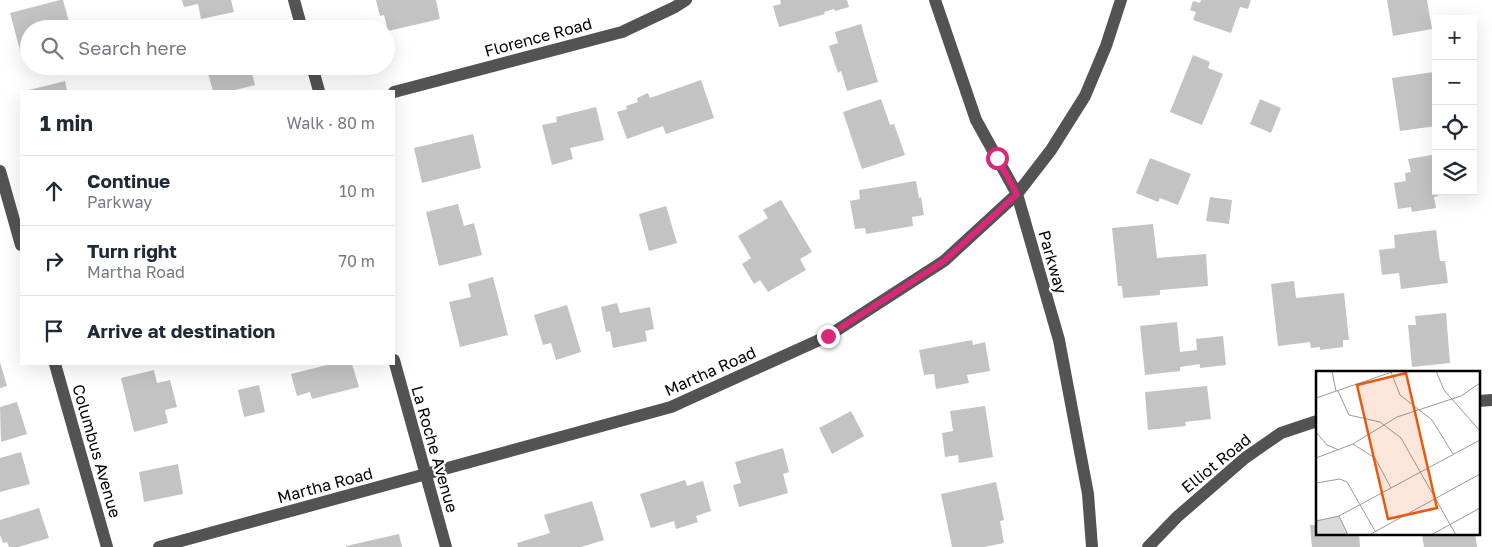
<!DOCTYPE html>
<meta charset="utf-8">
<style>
:root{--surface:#fff;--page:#f2f2f3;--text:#1f2937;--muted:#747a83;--line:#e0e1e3}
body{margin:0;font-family:"Golos Text",sans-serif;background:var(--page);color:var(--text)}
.controls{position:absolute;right:15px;top:15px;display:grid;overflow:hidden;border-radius:0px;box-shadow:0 5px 20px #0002}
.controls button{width:45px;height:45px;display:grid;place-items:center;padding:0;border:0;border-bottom:1px solid var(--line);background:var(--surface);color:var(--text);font:25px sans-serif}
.stop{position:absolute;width:15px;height:15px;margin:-11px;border:4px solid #db2777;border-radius:50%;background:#fff}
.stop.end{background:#db2777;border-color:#fff;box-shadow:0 1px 5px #0008}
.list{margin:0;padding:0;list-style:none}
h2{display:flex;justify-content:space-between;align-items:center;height:65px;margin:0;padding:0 20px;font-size:21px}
h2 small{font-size:16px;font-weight:400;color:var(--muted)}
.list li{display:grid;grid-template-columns:32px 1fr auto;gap:15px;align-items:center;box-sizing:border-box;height:70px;padding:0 20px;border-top:1px solid var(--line)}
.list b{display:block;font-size:19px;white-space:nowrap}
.list p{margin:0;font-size:16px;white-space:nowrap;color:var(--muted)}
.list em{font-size:16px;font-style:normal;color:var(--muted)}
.icon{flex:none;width:28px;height:28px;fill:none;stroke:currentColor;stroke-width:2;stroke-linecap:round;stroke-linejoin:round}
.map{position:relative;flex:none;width:1492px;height:547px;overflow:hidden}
.search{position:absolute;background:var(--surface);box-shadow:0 5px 20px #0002;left:20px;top:20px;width:375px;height:55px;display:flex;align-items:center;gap:12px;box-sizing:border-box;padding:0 18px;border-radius:28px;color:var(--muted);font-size:19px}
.panel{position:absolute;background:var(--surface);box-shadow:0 5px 20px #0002;left:20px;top:90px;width:375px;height:275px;border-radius:0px}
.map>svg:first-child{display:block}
</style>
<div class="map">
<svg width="1492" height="547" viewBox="0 0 1492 547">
<rect width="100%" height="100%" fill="#fff"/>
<path fill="#c3c3c3" d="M 60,0 L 63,0 L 71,29 L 29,29 L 29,52 L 21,54 L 10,13 Z
M 182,0 L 231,0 L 234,12 L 201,19 L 198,4 L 184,7 Z
M 376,0 L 436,0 L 440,19 L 388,31 L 384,15 L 380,16 Z
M 780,0 L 847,0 L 849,7 L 835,11 L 834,9 L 824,12 L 825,14 L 779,27 L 773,6 L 781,4 Z
M 1201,0 L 1251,0 L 1248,9 L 1240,7 L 1231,33 L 1193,20 L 1196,12 L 1190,10 L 1193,1 L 1200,3 Z
M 1387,0 L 1427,0 L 1432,29 L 1393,36 Z
M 861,24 L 878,82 L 847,91 L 841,71 L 838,73 L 829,46 L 838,43 L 835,32 Z
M 1193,55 L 1210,62 L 1208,68 L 1223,74 L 1202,125 L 1170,112 Z
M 206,66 L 250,66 L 255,85 L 231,91 L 213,91 Z
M 1434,72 L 1436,87 L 1436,126 L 1400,131 L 1392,78 Z
M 701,80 L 714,118 L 666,134 L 663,126 L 627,139 L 617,112 L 627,109 L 626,106 L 638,102 L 637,98 L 648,93 L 650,98 Z
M 65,81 L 67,91 L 25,91 Z
M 881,99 L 890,125 L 894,124 L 905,155 L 862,169 L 843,112 Z
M 1260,99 L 1281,108 L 1271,133 L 1250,124 Z
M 596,107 L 604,140 L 570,148 L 573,159 L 552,165 L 542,125 L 557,122 L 556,117 Z
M 473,134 L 481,168 L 422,183 L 414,148 Z
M 1432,155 L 1436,179 L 1436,191 L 1438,191 L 1438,196 L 1434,197 L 1436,208 L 1412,212 L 1411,207 L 1398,209 L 1394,183 L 1406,181 L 1405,173 L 1411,172 L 1408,159 Z
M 1150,158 L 1191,174 L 1178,205 L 1160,198 L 1158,202 L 1136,193 Z
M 916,181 L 919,198 L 921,197 L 924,215 L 912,217 L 913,226 L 866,234 L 865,228 L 855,229 L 850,201 L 860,199 L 859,190 Z
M 1210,197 L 1232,200 L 1229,224 L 1206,221 Z
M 781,200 L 812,252 L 800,259 L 806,270 L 768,292 L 760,280 L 754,284 L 742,264 L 751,258 L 738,236 L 768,218 L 763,210 Z
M 458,204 L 464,226 L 474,223 L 482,255 L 439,266 L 426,212 Z
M 666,206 L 677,243 L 649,251 L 639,214 Z
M 1153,224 L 1157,258 L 1206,254 L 1208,286 L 1160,290 L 1160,295 L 1123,298 L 1122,286 L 1118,286 L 1112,228 Z
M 1436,230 L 1440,261 L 1445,261 L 1448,283 L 1401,289 L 1399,273 L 1382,275 L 1379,250 L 1395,248 L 1394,235 Z
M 493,277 L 508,335 L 460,347 L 449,302 L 471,297 L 468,284 Z
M 1294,281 L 1296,298 L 1344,293 L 1349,340 L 1343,340 L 1343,347 L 1320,350 L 1320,347 L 1311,348 L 1310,342 L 1278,346 L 1271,284 Z
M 617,303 L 620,313 L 650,307 L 654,329 L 645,331 L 647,341 L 613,348 L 610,331 L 606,332 L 601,307 Z
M 567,305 L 581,352 L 556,360 L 551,343 L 543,345 L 534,315 Z
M 1446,313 L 1450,363 L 1412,367 L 1408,325 L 1416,325 L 1415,316 Z
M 1177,322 L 1180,352 L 1197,350 L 1196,339 L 1223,336 L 1226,365 L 1200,368 L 1200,364 L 1180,367 L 1180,371 L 1145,375 L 1140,326 Z
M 972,340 L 973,345 L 985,342 L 990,371 L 967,375 L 969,383 L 936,389 L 934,374 L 924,375 L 919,350 Z
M 0,362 L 7,386 L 0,388 Z
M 331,364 L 352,364 L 359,387 L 312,399 L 310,392 L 297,396 L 291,374 Z
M 154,370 L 157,383 L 170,380 L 177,407 L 165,410 L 168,423 L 134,432 L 121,378 Z
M 259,385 L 265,412 L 244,417 L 238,390 Z
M 1207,386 L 1211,419 L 1185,422 L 1186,426 L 1148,430 L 1145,392 Z
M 17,402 L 27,434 L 1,442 L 0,407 Z
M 985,406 L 993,457 L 959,463 L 958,455 L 945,457 L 942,433 L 953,431 L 950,411 Z
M 851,411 L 864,436 L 832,454 L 819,428 Z
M 783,448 L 789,472 L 783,474 L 788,493 L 739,507 L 733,485 L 741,483 L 735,462 Z
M 21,452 L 30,484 L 0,492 L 0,458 Z
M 178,464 L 183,494 L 144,502 L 139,472 Z
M 685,480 L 687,486 L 703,481 L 711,511 L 696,516 L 698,522 L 676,529 L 674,521 L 651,528 L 640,494 Z
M 996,482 L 1004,520 L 1000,521 L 1004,543 L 984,547 L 952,547 L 941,494 Z
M 592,501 L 604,540 L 581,547 L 518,547 L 517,543 L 550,533 L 544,515 Z
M 39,508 L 49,538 L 18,547 L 9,547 L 7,542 L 3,543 L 0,535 L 0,520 Z
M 1310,525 L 1317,525 L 1317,533 L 1359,533 L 1360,547 L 1312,547 Z
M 1434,533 L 1475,533 L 1477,547 L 1424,547 L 1422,535 Z
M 399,534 L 402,547 L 346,547 L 346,546 Z"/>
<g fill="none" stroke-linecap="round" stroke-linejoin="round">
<path stroke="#535353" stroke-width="12" d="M 294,0 L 302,29
M 935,0 L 976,120 L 1017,194 L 1059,340 L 1088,494 L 1092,547
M 312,66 L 319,91
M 394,92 L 622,32 L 675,7 L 686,0
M 0,171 L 21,245
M 394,360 L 446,547
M 55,364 L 107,547
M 1478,401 L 1492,400
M 159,547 L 671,407 L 828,336 L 944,261 L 1017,194 L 1051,150 L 1085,96 L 1106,46 L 1121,0
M 1148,547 L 1177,517 L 1245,458 L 1281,433 L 1317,421"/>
</g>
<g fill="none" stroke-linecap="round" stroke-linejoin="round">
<path stroke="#db2777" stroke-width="6" d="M 828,336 L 944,261 L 1017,194 L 997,158"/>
</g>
<g text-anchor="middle" stroke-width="4.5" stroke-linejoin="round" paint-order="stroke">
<g font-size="16" fill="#000" stroke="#fff">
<text transform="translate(538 37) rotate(-15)" y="6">Florence Road</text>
<text transform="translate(1053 262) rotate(74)" y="6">Parkway</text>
<text transform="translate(710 371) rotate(-24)" y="6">Martha Road</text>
<text transform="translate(435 449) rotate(74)" y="6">La Roche Avenue</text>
<text transform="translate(97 451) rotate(74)" y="6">Columbus Avenue</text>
<text transform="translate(1216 463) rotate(-39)" y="6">Elliot Road</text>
<text transform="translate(325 485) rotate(-15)" y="6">Martha Road</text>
</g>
</g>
<g transform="translate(1316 371)">
<rect width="164" height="164" fill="#fff"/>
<path d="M 23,145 L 32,164 L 0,164 L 0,150 Z" fill="#dadada"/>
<path fill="none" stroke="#999" stroke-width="1" d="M 16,0 L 20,20M 120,0 L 128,19 L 164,60M 75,1 L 84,24 L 116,49 L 137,83M 22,20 L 33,44 L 64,51 L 85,67 L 140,164M 0,27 L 76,1M 0,61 L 11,74 L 23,79M 37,73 L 59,87 L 75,117M 0,87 L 37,73 L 81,46 L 145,25 L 164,12M 0,112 L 24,108 L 31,111 L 59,160M 23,145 L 32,164M 0,150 L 23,145 L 164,69M 53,164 L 164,103M 115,164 L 164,137"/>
<path fill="#e8590c" fill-opacity="0.15" stroke="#e8590c" stroke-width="2.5" d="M 90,2 L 121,137 L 72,148 L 41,14 Z"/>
<rect width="164" height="164" fill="none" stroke="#000" stroke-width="2.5"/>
</g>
</svg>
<div class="controls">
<button>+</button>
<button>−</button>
<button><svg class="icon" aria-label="locate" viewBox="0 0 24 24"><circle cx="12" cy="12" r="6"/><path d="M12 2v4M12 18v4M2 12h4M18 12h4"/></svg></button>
<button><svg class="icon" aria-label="layers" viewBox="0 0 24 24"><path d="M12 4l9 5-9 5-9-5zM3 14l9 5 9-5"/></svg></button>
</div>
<div class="stop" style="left:997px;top:158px"></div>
<div class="stop end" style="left:828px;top:336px"></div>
<div class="search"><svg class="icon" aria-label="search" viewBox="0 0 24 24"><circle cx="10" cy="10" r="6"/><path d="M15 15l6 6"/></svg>Search here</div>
<section class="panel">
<h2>1 min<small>Walk · 80 m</small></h2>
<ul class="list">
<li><svg class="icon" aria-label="ahead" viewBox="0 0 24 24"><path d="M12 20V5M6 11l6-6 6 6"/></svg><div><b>Continue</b><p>Parkway</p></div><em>10 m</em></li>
<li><svg class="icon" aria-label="right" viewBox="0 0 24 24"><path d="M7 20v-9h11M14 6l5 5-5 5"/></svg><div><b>Turn right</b><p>Martha Road</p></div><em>70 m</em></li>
<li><svg class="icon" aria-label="arrive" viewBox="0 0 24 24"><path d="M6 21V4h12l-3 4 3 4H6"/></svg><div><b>Arrive at destination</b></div></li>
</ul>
</section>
</div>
